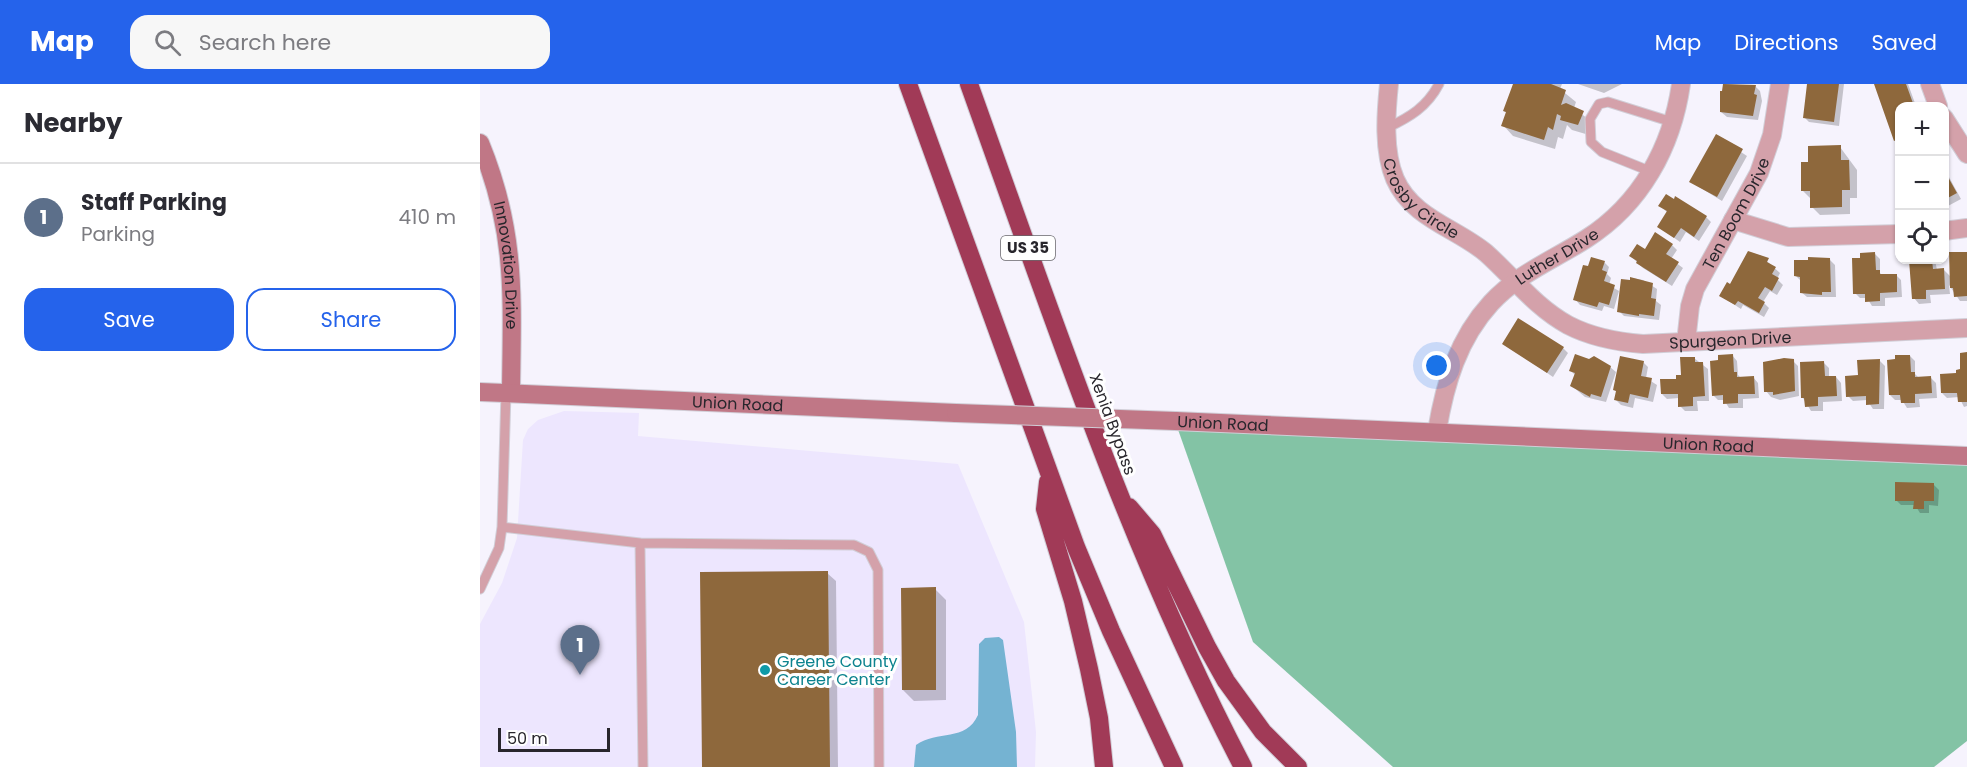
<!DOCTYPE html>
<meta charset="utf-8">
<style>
:root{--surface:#fff;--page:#f7f7f7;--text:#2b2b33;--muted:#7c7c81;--line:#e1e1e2;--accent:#2563eb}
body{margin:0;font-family:Poppins,sans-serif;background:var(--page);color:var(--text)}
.controls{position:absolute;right:18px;top:18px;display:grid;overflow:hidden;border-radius:12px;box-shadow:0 2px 4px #0004}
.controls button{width:54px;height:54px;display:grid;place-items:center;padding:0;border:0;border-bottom:2px solid var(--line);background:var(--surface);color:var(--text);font:30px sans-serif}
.scale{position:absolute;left:18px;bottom:15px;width:112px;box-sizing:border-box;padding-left:6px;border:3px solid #28262c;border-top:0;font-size:16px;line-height:21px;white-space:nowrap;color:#28262c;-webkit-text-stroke:4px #fff;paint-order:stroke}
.you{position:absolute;left:957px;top:282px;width:21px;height:21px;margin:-15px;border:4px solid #fff;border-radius:50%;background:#1a73e8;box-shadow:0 0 0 9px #1a73e833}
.badge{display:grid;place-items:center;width:39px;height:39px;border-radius:50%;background:var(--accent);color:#fff;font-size:20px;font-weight:700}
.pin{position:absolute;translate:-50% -50px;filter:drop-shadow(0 2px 3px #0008)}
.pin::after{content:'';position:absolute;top:32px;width:21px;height:18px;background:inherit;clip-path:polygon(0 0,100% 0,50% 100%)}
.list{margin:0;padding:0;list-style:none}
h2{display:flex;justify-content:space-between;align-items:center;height:78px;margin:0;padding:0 24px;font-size:26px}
h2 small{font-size:20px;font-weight:400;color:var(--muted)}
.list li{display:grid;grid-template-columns:39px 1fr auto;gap:18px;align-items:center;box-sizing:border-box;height:108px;padding:0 24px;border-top:2px solid var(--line)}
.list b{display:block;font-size:22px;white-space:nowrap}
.list p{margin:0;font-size:20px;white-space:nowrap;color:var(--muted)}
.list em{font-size:20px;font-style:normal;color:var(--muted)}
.actions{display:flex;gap:12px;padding:18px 24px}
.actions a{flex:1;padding:14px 0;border:2px solid var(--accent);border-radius:18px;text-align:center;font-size:21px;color:var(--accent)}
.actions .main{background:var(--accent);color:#fff}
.icon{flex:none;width:33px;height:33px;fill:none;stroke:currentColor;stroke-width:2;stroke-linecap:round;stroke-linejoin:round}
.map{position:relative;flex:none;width:1487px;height:683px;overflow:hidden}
header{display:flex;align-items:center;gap:36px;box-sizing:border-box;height:84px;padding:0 30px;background:var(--accent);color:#fff}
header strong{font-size:28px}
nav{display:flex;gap:33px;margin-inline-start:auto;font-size:21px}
.search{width:420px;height:54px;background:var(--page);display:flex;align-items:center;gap:15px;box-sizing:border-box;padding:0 21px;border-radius:18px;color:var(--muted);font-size:22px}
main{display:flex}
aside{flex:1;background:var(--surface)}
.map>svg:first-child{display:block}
</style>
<header>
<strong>Map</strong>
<div class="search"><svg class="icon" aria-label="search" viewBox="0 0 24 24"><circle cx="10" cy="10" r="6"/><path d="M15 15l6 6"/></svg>Search here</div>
<nav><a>Map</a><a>Directions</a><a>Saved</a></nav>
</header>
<main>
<aside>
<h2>Nearby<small></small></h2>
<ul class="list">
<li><span class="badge" style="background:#5c6f8a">1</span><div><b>Staff Parking</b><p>Parking</p></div><em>410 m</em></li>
</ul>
<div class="actions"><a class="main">Save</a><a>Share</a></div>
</aside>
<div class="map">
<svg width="1487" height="683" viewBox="0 0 1487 683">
<rect width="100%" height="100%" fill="#f6f3fd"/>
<path fill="#ede6fe" d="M 84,327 L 159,329 L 158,352 L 478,380 L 544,538 L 556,648 L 555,683 L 0,683 L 0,540 L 22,499 L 37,454 L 43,356 L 48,345 L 58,336 Z"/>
<path fill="#83c3a5" d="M 695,337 L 1487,372 L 1487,657 L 1454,683 L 913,683 L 773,558 Z"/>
<path fill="#75b3d2" d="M 519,553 L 523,556 L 536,648 L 537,683 L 434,683 L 436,661 C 457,646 486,658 498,631 L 499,560 L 505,554 Z"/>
<path fill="#0003" d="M 1034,0 L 1082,0 L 1080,5 L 1096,18 L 1094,24 L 1113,39 L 1109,51 L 1092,46 L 1087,41 L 1083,55 L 1078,53 L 1075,65 L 1033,52 L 1023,41 L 1027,29 L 1024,27 Z
M 1098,0 L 1142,0 L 1124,9 Z
M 1245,0 L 1275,2 L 1280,7 L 1282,17 L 1278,36 L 1247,33 L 1241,28 Z
M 1329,0 L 1364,0 L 1359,42 L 1329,38 L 1324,33 Z
M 1399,0 L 1428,0 L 1436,22 L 1420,22 L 1420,61 L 1415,57 Z
M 1237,52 L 1267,72 L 1242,117 L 1211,98 Z
M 1360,63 L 1377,86 L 1377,114 L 1370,114 L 1370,130 L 1340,131 L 1332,123 L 1331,115 L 1323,107 L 1330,80 Z
M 1464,84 L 1481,115 L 1468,122 L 1464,118 Z
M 1180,122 L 1226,133 L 1231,138 L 1219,157 L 1206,148 L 1200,158 L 1179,143 L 1188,129 Z
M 1192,161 L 1197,166 L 1191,175 L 1203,184 L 1192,202 L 1163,184 L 1151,172 Z
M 1487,169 L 1487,217 L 1480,217 L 1469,201 L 1470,210 L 1450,211 L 1451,219 L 1439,220 L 1434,214 L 1430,176 L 1455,176 L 1457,186 L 1464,186 L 1471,193 Z
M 1395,170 L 1400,175 L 1400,189 L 1403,192 L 1416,191 L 1421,196 L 1422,213 L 1405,214 L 1405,222 L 1392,222 L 1387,214 L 1380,214 L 1375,209 L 1382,176 Z
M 1280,171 L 1300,189 L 1297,195 L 1303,201 L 1297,211 L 1290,207 L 1283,218 L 1289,224 L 1284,233 L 1263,221 L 1261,225 L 1241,212 Z
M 1350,176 L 1355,181 L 1356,213 L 1327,213 L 1321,208 L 1321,197 L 1316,192 Z
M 1124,178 L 1129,183 L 1127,190 L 1131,194 L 1129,201 L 1139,207 L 1134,225 L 1124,222 L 1122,227 L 1100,221 L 1095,215 L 1109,184 Z
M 1152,194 L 1163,196 L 1177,205 L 1176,217 L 1181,221 L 1179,236 L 1144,232 L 1139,227 Z
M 1024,259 L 1083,264 L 1088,269 L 1073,293 Z
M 1487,270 L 1487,322 L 1484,323 L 1479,313 L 1467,314 L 1462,309 L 1482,287 Z
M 1252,271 L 1257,277 L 1258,291 L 1261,294 L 1273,293 L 1278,299 L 1279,314 L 1263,315 L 1263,324 L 1249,324 L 1244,316 L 1238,316 L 1233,311 L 1239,278 Z
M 1430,272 L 1435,277 L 1435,290 L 1439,294 L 1451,294 L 1456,299 L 1457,314 L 1439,315 L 1440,323 L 1427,324 L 1422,316 L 1415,316 L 1410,311 Z
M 1214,274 L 1228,285 L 1229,317 L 1217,317 L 1218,327 L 1205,327 L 1200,322 L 1199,314 L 1187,315 L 1182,310 L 1202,292 Z
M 1109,277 L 1130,283 L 1136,288 L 1126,318 L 1105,313 L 1092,302 L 1096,292 L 1090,286 Z
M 1313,277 L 1318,282 L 1319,312 L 1300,316 L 1291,313 L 1286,307 Z
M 1400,277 L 1405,282 L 1404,325 L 1393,325 L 1387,316 L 1373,317 L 1368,312 Z
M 1163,278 L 1168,283 L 1166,294 L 1177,301 L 1173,318 L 1155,314 L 1153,324 L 1141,321 L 1136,316 L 1137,308 L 1135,306 Z
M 1343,278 L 1349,284 L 1349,294 L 1356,293 L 1361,299 L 1362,317 L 1343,318 L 1343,327 L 1331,327 L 1323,314 Z
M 1453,400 L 1459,406 L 1458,422 L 1449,421 L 1449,429 L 1440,429 L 1435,421 L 1421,421 L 1416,416 Z
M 347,489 L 356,497 L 358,683 L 223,683 Z
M 455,505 L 466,516 L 466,616 L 434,617 L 423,606 Z"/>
<path fill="#8e683c" d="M 1033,0 L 1071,0 L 1086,6 L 1081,21 L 1086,19 L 1104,27 L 1098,41 L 1080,36 L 1081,32 L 1077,30 L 1073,46 L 1068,43 L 1064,56 L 1021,42 L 1026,28 L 1023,27 Z
M 1243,0 L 1276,1 L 1274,10 L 1277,11 L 1273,32 L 1240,28 L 1240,7 L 1242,7 Z
M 1327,0 L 1359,0 L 1354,38 L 1323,34 Z
M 1394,0 L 1426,0 L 1434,22 L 1419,22 L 1419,55 L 1414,57 Z
M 1236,50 L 1263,65 L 1237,113 L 1209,98 Z
M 1361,61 L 1361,76 L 1369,76 L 1370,106 L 1362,106 L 1362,123 L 1330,124 L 1330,107 L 1321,107 L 1321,78 L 1328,78 L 1328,62 Z
M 1464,86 L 1477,109 L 1464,116 Z
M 1186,110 L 1194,115 L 1195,112 L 1227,132 L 1214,153 L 1201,144 L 1194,154 L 1177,143 L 1187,127 L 1178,122 Z
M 1175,148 L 1193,160 L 1186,170 L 1199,178 L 1186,198 L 1156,179 L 1157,177 L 1149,172 L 1157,160 L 1165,165 Z
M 1268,167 L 1289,174 L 1287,178 L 1296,183 L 1292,190 L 1299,194 L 1292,207 L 1285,203 L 1278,214 L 1285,218 L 1279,229 L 1258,217 L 1255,221 L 1239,212 L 1247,198 L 1250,200 Z
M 1395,168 L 1396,186 L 1400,186 L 1400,190 L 1417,190 L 1417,208 L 1400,209 L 1400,217 L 1385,218 L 1385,210 L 1373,210 L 1372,174 L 1380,174 L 1380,169 Z
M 1469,168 L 1487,168 L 1487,212 L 1474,213 L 1473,204 L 1470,204 Z
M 1111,173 L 1125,177 L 1122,186 L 1127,188 L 1124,197 L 1135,201 L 1129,221 L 1119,218 L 1117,223 L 1093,216 L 1103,181 L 1108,182 Z
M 1328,173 L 1350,174 L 1351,208 L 1342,208 L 1342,211 L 1320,209 L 1320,193 L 1314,192 L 1314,176 L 1328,176 Z
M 1429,176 L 1452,176 L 1453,185 L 1464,184 L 1465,205 L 1446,206 L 1446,215 L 1432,215 Z
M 1150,193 L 1173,199 L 1171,214 L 1176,215 L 1174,232 L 1159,230 L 1159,232 L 1137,228 L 1141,195 L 1150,196 Z
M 1038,234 L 1084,263 L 1067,289 L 1022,260 Z
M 1487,268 L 1487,318 L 1478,318 L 1477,309 L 1461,309 L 1460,290 L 1476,289 L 1476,286 L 1480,285 L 1480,269 Z
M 1095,270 L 1109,275 L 1114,272 L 1131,282 L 1121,313 L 1111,310 L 1110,313 L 1090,302 L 1095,289 L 1089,287 Z
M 1253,270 L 1254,288 L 1257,288 L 1257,293 L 1274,292 L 1275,310 L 1258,310 L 1258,319 L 1243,320 L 1243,311 L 1232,312 L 1230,277 L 1238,276 L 1238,271 Z
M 1415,271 L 1430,271 L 1431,288 L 1435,288 L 1435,293 L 1451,292 L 1452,309 L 1435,310 L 1435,319 L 1421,319 L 1420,311 L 1409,311 L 1407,276 L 1415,275 Z
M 1140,272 L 1164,277 L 1161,292 L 1172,294 L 1168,314 L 1150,310 L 1148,319 L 1134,316 L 1136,307 L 1133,306 Z
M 1200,273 L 1215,273 L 1215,278 L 1223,278 L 1225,312 L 1213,313 L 1213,322 L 1198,323 L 1198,310 L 1181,310 L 1180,295 L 1196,295 L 1196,291 L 1201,291 Z
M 1304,274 L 1314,275 L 1315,307 L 1293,311 L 1293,308 L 1284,308 L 1283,278 Z
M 1400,275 L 1399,320 L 1386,321 L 1386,312 L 1366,313 L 1365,292 L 1378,291 L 1377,276 Z
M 1344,277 L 1345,292 L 1356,292 L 1357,312 L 1338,313 L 1338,322 L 1325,323 L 1324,314 L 1321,314 L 1320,278 Z
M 1415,398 L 1454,399 L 1454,417 L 1444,417 L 1444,425 L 1433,425 L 1434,417 L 1415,417 Z
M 348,487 L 350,683 L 222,683 L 220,488 Z
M 456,503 L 456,606 L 422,606 L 421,504 Z"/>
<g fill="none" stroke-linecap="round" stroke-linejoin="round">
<g stroke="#d1ced7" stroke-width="11">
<path id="lane" d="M 907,44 C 930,33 947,23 959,0
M 1172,88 L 1122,68 L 1111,58 L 1110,35 L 1119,20 L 1128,18 L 1192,38
M 22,443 L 160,459 L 163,683
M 160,459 L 374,461 L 389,468 L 398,486 L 399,683
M 0,505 L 19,464 L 22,443 L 26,308"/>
</g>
<g stroke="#d1ced7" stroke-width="20">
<g id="street">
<path id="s1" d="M 909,0 C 906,29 903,67 915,95 C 932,134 976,144 1006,169 C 1033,193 1055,223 1088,241 C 1111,253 1137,258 1163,260 L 1487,244"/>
<path d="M 1450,0 L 1458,22"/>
<path d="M 1464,34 L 1487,70"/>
<path d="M 1253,136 L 1308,153 L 1420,150"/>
<path d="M 1464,147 L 1487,144"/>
<path id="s2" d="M 1206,258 L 1210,222 L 1215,205 L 1279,89 L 1292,51 L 1300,0"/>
<path id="s3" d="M 957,347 C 965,299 978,255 1011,219 C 1039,189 1073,176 1106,155 C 1161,120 1192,63 1201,0"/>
</g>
</g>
<g stroke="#d1ced7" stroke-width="20">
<g id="secondary">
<path id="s4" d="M 0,59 C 37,149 32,214 31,308"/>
<path id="s5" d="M 0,308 L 476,329"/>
<path id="s6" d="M 695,337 L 1487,372"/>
</g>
</g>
<g stroke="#d1ced7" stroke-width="20">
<path id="highway" d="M 428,0 L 596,463 L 631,547 L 694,683
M 489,0 C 572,231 649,465 763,683
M 568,398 L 565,425 L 593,517 L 609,585 L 619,634 L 624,683
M 649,423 L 672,450 L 727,563 L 746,597 L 783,648 L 818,683"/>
</g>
<use href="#lane" stroke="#d4a1aa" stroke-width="9"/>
<use href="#street" stroke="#d4a1aa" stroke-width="18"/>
<use href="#secondary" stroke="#c07786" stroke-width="18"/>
<use href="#highway" stroke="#a13a57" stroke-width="18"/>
<g stroke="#d1ced7" stroke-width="20" stroke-linecap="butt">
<path id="secondary-bridge" d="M 476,329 L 695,337"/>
</g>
<use href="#secondary-bridge" stroke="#c07786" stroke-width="18"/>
</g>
<circle fill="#0f9aa8" stroke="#fff" stroke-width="2" cx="285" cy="586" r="6"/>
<g text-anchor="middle" stroke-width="6" stroke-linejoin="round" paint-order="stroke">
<rect fill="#fff" stroke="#68676b" stroke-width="1.5" x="521" y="152" width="54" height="24" rx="4.5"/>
<g font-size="15" font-weight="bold" fill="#28262c">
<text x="548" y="169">US 35</text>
</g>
<g font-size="16" fill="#28262c" stroke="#fff">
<text dy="6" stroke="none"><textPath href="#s1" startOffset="128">Crosby Circle</textPath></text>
<text dy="6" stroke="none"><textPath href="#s2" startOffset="140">Ten Boom Drive</textPath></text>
<text dy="6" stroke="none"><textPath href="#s3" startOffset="222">Luther Drive</textPath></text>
<text dy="6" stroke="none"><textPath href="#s4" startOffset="126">Innovation Drive</textPath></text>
<text dy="6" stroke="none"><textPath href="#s1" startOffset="490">Spurgeon Drive</textPath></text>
<text dy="6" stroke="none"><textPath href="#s5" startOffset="258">Union Road</textPath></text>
<text dy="6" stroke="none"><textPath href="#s6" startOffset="48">Union Road</textPath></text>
<text transform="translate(633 340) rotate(70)" y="6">Xenia Bypass</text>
<text dy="6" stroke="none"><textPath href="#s6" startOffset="534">Union Road</textPath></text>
</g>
<g font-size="16" fill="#0d838f" stroke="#fff" text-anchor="start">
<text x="297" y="583">Greene County<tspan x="297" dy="18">Career Center</tspan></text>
</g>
</g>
</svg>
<div class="controls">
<button>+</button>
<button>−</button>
<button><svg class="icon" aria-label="locate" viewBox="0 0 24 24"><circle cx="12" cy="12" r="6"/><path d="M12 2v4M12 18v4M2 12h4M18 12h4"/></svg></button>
</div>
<div class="scale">50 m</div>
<div class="you"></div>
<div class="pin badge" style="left:100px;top:591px;background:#5c6f8a">1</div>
</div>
</main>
